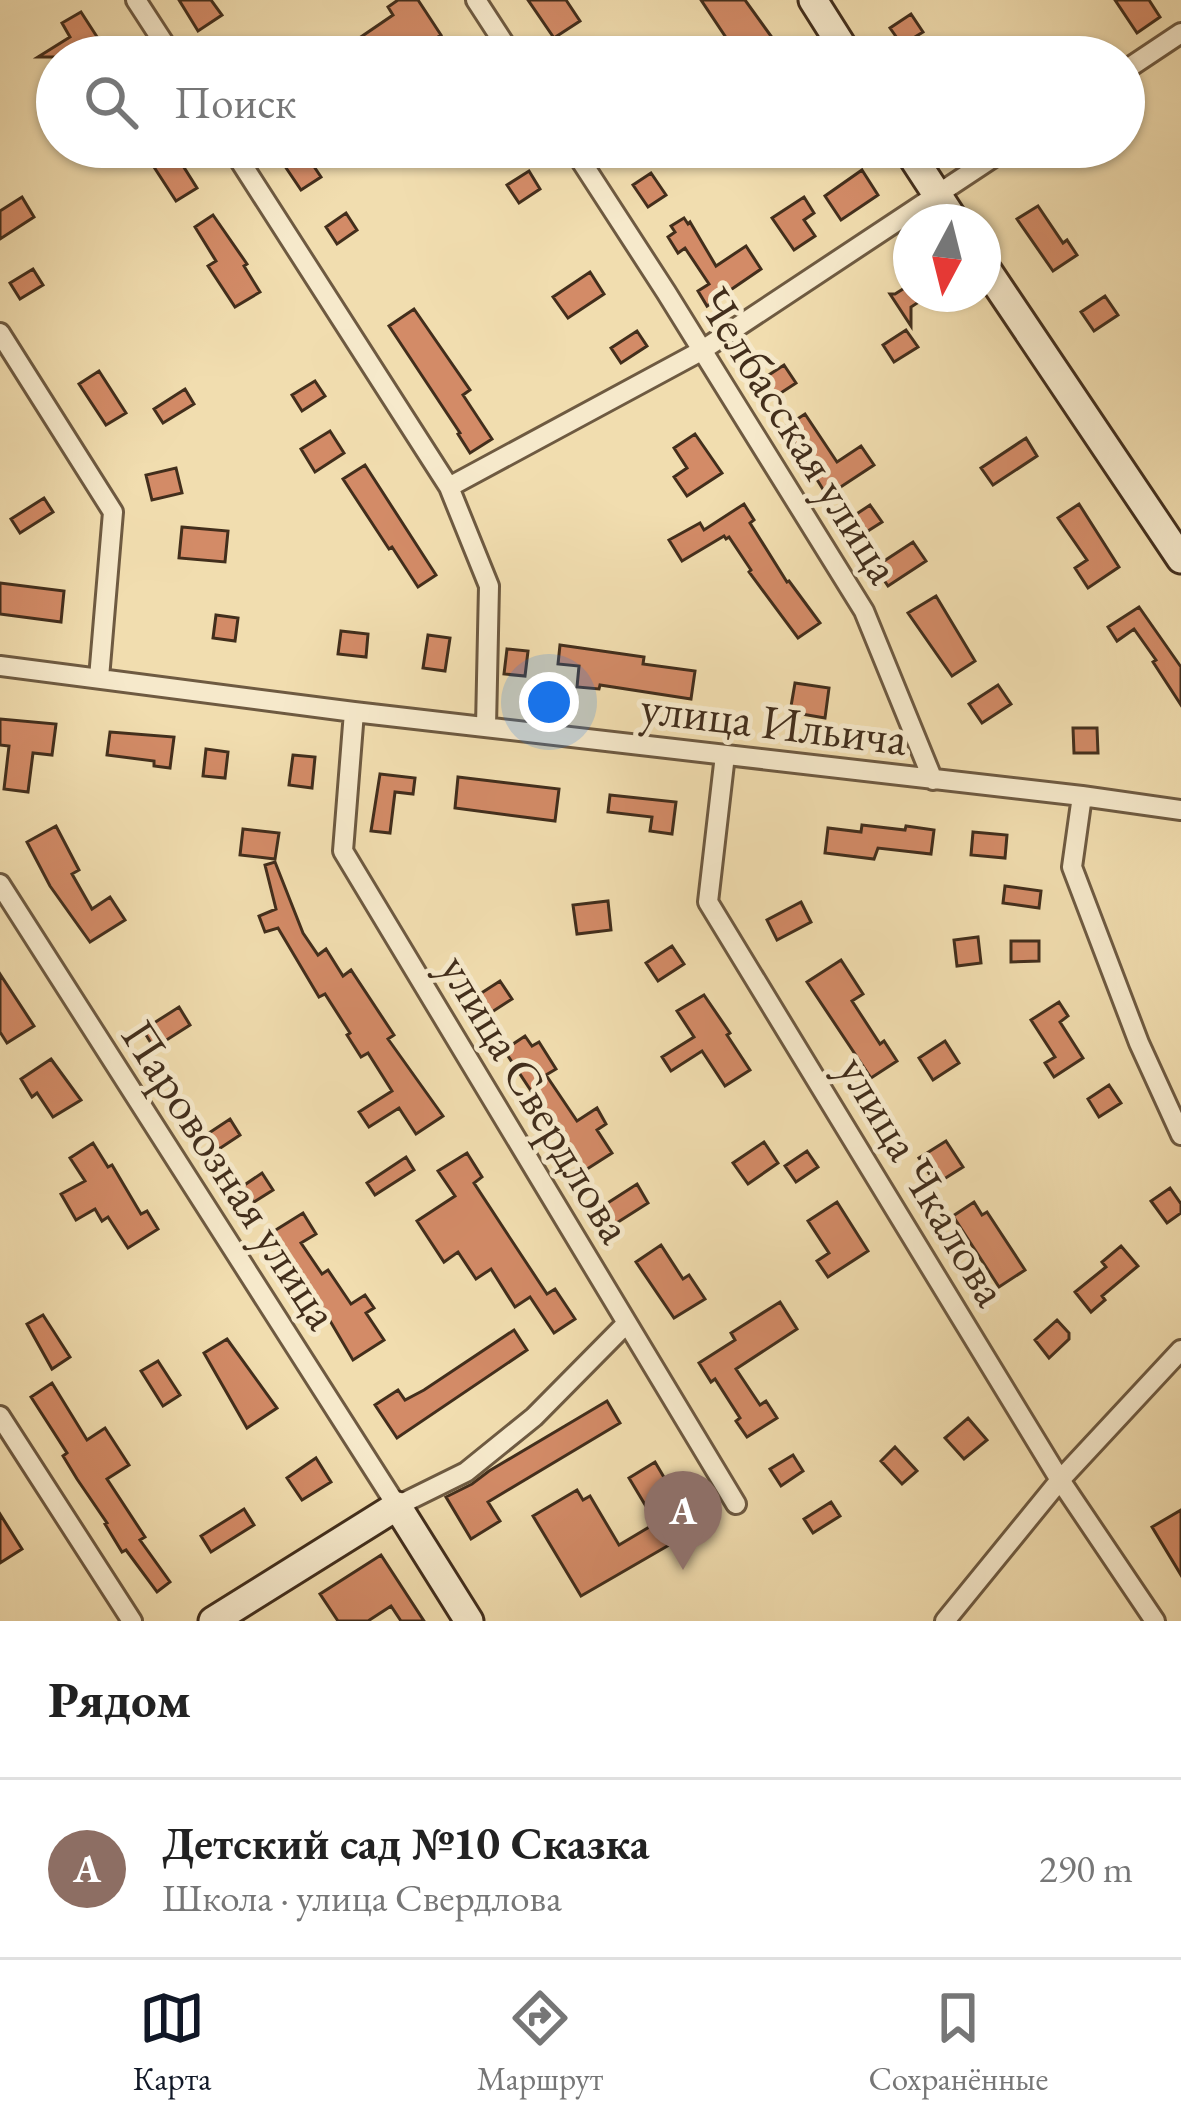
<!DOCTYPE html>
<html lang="ru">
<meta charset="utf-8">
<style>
:root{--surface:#fff;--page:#f2f2f2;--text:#222;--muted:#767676;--line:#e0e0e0;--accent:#111827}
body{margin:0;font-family:"EB Garamond",serif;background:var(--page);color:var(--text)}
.compass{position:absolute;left:893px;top:204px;width:108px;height:108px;border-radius:50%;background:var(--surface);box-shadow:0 3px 9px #0004;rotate:187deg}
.you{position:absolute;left:549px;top:702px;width:42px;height:42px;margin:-30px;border:9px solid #fff;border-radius:50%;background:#1a73e8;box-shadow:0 0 0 18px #1a73e833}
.badge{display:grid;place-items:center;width:78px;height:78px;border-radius:50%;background:var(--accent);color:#fff;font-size:39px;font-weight:700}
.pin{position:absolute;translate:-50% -99px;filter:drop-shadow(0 3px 6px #0008)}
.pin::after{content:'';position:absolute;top:63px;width:42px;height:36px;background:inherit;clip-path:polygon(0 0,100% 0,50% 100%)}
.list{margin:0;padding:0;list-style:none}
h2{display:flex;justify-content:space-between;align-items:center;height:156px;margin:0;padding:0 48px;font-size:51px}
h2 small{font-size:39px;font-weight:400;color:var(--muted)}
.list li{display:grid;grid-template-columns:78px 1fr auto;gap:36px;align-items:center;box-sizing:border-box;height:180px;padding:0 48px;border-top:3px solid var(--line)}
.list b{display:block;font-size:45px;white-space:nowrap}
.list p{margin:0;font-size:39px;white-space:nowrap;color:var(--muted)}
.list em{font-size:39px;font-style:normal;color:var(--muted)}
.icon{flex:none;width:66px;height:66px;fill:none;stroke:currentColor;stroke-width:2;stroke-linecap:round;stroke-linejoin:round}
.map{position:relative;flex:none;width:1181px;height:1621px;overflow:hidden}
.search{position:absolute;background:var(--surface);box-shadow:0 3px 9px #0004;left:36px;right:36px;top:36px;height:132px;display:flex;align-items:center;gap:30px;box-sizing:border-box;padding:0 42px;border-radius:66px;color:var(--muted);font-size:45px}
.sheet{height:336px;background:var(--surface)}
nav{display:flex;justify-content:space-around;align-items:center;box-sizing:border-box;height:168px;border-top:3px solid var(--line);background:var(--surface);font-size:33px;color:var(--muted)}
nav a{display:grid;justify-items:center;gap:6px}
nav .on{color:var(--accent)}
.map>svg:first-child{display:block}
</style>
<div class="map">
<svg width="1181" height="1621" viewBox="0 0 1181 1621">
<rect width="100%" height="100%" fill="#f1ddaf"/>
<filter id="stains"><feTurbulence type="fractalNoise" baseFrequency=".00167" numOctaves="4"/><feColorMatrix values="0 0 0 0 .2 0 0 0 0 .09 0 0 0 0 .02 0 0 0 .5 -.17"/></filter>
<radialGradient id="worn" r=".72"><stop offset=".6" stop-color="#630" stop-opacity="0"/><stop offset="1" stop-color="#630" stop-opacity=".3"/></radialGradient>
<path fill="#d38b67" stroke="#422e1c" stroke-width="3" d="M 179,0 L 211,0 L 222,15 L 198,31 Z
M 398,0 L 418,0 L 441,35 L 407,57 L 365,57 L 355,41 L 393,15 L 388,7 Z
M 528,0 L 566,0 L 580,21 L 554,38 Z
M 701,0 L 745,0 L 781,50 L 771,57 L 739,57 Z
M 1115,0 L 1149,0 L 1160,17 L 1137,33 Z
M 81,12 L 110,57 L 38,57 L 70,37 L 62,23 Z
M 911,14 L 923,32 L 902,45 L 890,28 Z
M 141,147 L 176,147 L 184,159 L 180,161 L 197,188 L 176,201 Z
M 272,147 L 301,147 L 321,177 L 301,190 Z
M 862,170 L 878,195 L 841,220 L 825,196 Z
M 529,171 L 540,189 L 519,203 L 507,185 Z
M 651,173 L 666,195 L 648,207 L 633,185 Z
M 22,197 L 34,217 L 0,239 L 0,211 Z
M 804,197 L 814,213 L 804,220 L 815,236 L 794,250 L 772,218 Z
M 1038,206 L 1063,243 L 1067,240 L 1077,255 L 1053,271 L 1017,219 Z
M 346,213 L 357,230 L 337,244 L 326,227 Z
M 213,215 L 247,264 L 244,266 L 260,292 L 235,307 L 208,266 L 216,261 L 195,227 Z
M 684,218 L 688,224 L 690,222 L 716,266 L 746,246 L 761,269 L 707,306 L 698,291 L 709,284 L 685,248 L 678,253 L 668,237 L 675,232 L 671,226 Z
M 33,269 L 43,285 L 20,299 L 10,283 Z
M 590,272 L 604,294 L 568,318 L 553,297 Z
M 911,284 L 911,294 L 931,294 L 911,307 L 911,326 L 890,294 L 895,294 Z
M 1105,296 L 1118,315 L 1094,331 L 1081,312 Z
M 414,309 L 470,390 L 463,395 L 492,439 L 470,453 L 458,434 L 460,433 L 389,326 Z
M 906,330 L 918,347 L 894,362 L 883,345 Z
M 637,331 L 647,346 L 621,363 L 611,348 Z
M 784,365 L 796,383 L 770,400 L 758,382 Z
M 99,371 L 126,413 L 106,425 L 79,384 Z
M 315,381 L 325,396 L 302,411 L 292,395 Z
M 185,389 L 194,404 L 163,423 L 154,409 Z
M 805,414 L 837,462 L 861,446 L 874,465 L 827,496 L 785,427 Z
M 330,431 L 344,453 L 315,472 L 301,449 Z
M 695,434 L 722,473 L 687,496 L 674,477 L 687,468 L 674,448 Z
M 1026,438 L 1037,456 L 993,485 L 981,468 Z
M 365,465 L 436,575 L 418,587 L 392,547 L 389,549 L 343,479 Z
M 176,468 L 182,493 L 152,500 L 146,475 Z
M 44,498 L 53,512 L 20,533 L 11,519 Z
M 744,504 L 754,520 L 750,523 L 787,582 L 789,581 L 820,623 L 798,638 L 749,572 L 751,570 L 729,537 L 726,539 L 724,536 L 682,561 L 669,540 L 700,523 L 704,530 Z
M 1079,504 L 1119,567 L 1088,588 L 1075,568 L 1087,560 L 1058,518 Z
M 870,505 L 882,522 L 860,536 L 849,519 Z
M 182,527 L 228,531 L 225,562 L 179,558 Z
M 913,542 L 926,561 L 888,586 L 875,567 Z
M 0,583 L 64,591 L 61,622 L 0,614 Z
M 936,596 L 975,661 L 952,676 L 908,613 Z
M 1139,607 L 1181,667 L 1181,705 L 1153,662 L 1156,660 L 1134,629 L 1117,641 L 1108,627 Z
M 216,615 L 238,618 L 235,641 L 213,638 Z
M 341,631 L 368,634 L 366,657 L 338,654 Z
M 428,635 L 450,638 L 445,671 L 423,668 Z
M 560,645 L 644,657 L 643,664 L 695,671 L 691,699 L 600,685 L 599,689 L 577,687 L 579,666 L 558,664 Z
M 507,649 L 528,651 L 525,676 L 504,674 Z
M 795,683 L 829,688 L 825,718 L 790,712 Z
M 998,685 L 1011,704 L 982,723 L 969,704 Z
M 0,719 L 56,724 L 52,755 L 33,753 L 28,792 L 4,789 L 9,746 L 0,745 Z
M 1073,728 L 1097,728 L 1098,753 L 1074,753 Z
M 110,732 L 174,737 L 170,768 L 154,766 L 154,761 L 107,755 Z
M 206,749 L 228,752 L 225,778 L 203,776 Z
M 293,755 L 315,757 L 312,788 L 289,785 Z
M 380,774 L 415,778 L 413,794 L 395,792 L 390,833 L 371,831 Z
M 458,777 L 559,789 L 555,821 L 455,808 Z
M 610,795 L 676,802 L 672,834 L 650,831 L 652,817 L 608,812 Z
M 862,825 L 905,830 L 906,826 L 934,830 L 931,854 L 878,848 L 874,859 L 825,853 L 828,828 L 861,832 Z
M 56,826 L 79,870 L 72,874 L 92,909 L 110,897 L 125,920 L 90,942 L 50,886 L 27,842 Z
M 243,829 L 279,833 L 275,859 L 240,855 Z
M 973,832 L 1007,835 L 1005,858 L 971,855 Z
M 275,862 L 303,933 L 318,955 L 326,949 L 343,976 L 351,970 L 394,1035 L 388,1039 L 443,1116 L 416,1134 L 399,1108 L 369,1127 L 359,1112 L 392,1091 L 368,1053 L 361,1057 L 347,1035 L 350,1033 L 325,994 L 319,997 L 278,928 L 265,932 L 259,916 L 276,909 L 265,865 Z
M 1005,886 L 1041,891 L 1039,908 L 1003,903 Z
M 608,901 L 611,930 L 577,934 L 573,905 Z
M 801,902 L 811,922 L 777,940 L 767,920 Z
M 978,937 L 981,963 L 957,966 L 954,940 Z
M 1011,941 L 1039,941 L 1039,961 L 1011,962 Z
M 672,946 L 684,964 L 658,981 L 646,963 Z
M 841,960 L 863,994 L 852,1001 L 880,1044 L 884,1041 L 897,1061 L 871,1078 L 807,982 Z
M 0,974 L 34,1026 L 7,1043 L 0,1032 Z
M 500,981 L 512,999 L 481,1019 L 469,1001 Z
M 704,995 L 730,1033 L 727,1035 L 750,1070 L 725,1086 L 702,1051 L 671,1071 L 662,1057 L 694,1037 L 677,1011 Z
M 1059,1002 L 1068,1016 L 1060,1022 L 1083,1058 L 1054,1077 L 1045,1063 L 1055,1057 L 1031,1020 Z
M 179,1007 L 190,1025 L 154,1048 L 143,1030 Z
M 525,1036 L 532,1046 L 539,1042 L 556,1069 L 546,1075 L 577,1121 L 597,1108 L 606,1124 L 597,1130 L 612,1153 L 584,1171 L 504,1050 Z
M 945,1041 L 959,1063 L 933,1080 L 919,1058 Z
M 51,1059 L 81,1100 L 53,1117 L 37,1093 L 32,1097 L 21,1079 Z
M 1109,1085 L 1121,1103 L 1099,1117 L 1088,1099 Z
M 230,1119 L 240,1135 L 219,1149 L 209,1133 Z
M 946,1141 L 963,1167 L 936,1184 L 919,1158 Z
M 764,1142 L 778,1163 L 748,1184 L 733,1163 Z
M 93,1143 L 108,1167 L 112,1165 L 141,1214 L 147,1211 L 158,1229 L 128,1248 L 108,1217 L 102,1221 L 95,1209 L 76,1220 L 61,1194 L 85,1181 L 70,1158 Z
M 807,1151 L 818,1167 L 796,1182 L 785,1166 Z
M 467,1153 L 482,1177 L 474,1183 L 510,1238 L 547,1294 L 555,1289 L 575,1319 L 554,1333 L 530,1297 L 515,1307 L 491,1269 L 476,1279 L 458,1252 L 444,1262 L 417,1221 L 455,1196 L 438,1171 Z
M 406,1157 L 414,1170 L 375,1195 L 367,1183 Z
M 262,1173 L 273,1190 L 254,1202 L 243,1186 Z
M 637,1184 L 648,1203 L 615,1224 L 603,1206 Z
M 1170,1188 L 1181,1204 L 1181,1213 L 1167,1223 L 1151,1201 Z
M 837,1202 L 868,1251 L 828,1277 L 817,1261 L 829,1253 L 808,1221 Z
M 974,1202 L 982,1215 L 987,1212 L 1025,1270 L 999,1287 L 953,1216 Z
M 303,1213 L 316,1234 L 301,1243 L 322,1274 L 328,1270 L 351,1304 L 365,1295 L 374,1308 L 366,1313 L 384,1340 L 353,1360 L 319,1302 L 271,1233 Z
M 661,1245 L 683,1279 L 689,1275 L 705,1299 L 674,1318 L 636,1262 Z
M 1121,1246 L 1138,1266 L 1102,1296 L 1105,1300 L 1091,1312 L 1075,1292 L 1106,1267 L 1102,1262 Z
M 780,1302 L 797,1329 L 736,1369 L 760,1405 L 766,1401 L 777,1418 L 747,1437 L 736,1421 L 740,1418 L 715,1379 L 711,1382 L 699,1363 L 735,1340 L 731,1333 Z
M 43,1315 L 70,1357 L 52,1369 L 27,1324 Z
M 1057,1320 L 1069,1333 L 1069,1339 L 1049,1358 L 1035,1340 Z
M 514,1330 L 527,1350 L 397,1438 L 375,1405 L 398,1390 L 405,1400 L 424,1390 Z
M 227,1339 L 277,1408 L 247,1428 L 204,1353 Z
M 158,1361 L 180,1395 L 163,1406 L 141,1371 Z
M 52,1383 L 87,1440 L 105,1428 L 129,1465 L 107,1479 L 145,1537 L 140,1540 L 170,1582 L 157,1592 L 126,1550 L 122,1552 L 105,1524 L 107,1523 L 77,1479 L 63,1456 L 67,1453 L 31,1397 Z
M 607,1401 L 620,1423 L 488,1502 L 500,1521 L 471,1539 L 446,1497 L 472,1484 L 489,1471 Z
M 968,1418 L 987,1440 L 964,1459 L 945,1438 Z
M 895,1447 L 917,1471 L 902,1484 L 881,1461 Z
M 793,1455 L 803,1471 L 781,1486 L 770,1469 Z
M 316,1458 L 331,1482 L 302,1500 L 287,1478 Z
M 655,1462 L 695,1530 L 581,1596 L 533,1516 L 577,1490 L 583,1500 L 590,1496 L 619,1545 L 656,1523 L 629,1478 Z
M 831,1502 L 840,1516 L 813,1533 L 804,1519 Z
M 244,1509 L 254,1525 L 211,1552 L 201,1536 Z
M 1181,1510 L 1181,1575 L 1152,1527 Z
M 0,1514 L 22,1549 L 0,1563 Z
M 381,1555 L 424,1621 L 401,1621 L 391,1606 L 368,1621 L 338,1621 L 320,1594 Z"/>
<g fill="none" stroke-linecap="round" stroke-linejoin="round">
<g stroke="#6e5a41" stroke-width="24">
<path id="street" d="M 136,0 L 173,57
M 476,0 L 513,57
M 1124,71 L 1181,33
M 231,147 L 449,487 L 489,586 L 486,726
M 572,147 L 666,292 L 864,611 L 933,780
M 0,333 L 113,512 L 99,678
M 449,487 L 701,351 L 1009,147
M 0,666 L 354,712 L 1082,796 L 1181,810
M 354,712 L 343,851 L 736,1504
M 725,755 L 708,902 L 1060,1480 L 1155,1621
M 1082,796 L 1072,867 L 1139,1043 L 1181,1135
M 0,884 L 397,1506 L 466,1472 L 534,1417 L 627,1323
M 0,1416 L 132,1621
M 945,1621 L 1060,1480 L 1181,1350"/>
</g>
<g stroke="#422e1c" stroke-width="33">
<path id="secondary" d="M 813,0 L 849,57
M 906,147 L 955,222
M 983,264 L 1181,559
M 213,1621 L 397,1506 L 469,1621"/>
</g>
<use href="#street" stroke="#f6e9cb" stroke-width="18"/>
<use href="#secondary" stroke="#f6e9cb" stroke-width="27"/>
</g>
<g text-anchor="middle" stroke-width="10" stroke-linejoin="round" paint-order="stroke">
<g font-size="48" fill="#422e1c" stroke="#f6e9cb">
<text transform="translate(800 435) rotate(58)" y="17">Челбасская улица</text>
<text transform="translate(774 722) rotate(7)" y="17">улица Ильича</text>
<text transform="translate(537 1098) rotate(59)" y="17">улица Свердлова</text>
<text transform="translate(231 1174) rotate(57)" y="17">Паровозная улица</text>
<text transform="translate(924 1180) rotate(59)" y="17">улица Чкалова</text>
</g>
</g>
<rect width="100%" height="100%" filter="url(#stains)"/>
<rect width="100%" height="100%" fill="url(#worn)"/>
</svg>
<svg class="compass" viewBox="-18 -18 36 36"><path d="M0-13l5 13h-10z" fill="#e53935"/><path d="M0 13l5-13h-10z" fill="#767676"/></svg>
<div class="you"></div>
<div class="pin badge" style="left:683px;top:1570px;background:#8d6e63">A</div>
<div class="search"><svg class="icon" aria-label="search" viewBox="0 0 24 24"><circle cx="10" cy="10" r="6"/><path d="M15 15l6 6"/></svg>Поиск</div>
</div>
<section class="sheet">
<h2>Рядом<small></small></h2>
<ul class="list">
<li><span class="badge" style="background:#8d6e63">A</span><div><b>Детский сад №10 Сказка</b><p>Школа · улица Свердлова</p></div><em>290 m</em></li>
</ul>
</section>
<nav>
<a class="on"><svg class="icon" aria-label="map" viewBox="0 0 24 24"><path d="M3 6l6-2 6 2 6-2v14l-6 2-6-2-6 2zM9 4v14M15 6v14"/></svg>Карта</a>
<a><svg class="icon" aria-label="directions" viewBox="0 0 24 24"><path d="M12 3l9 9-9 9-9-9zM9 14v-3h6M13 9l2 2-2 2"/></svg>Маршрут</a>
<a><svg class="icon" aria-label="saved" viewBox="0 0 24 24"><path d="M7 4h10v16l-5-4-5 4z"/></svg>Сохранённые</a>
</nav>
